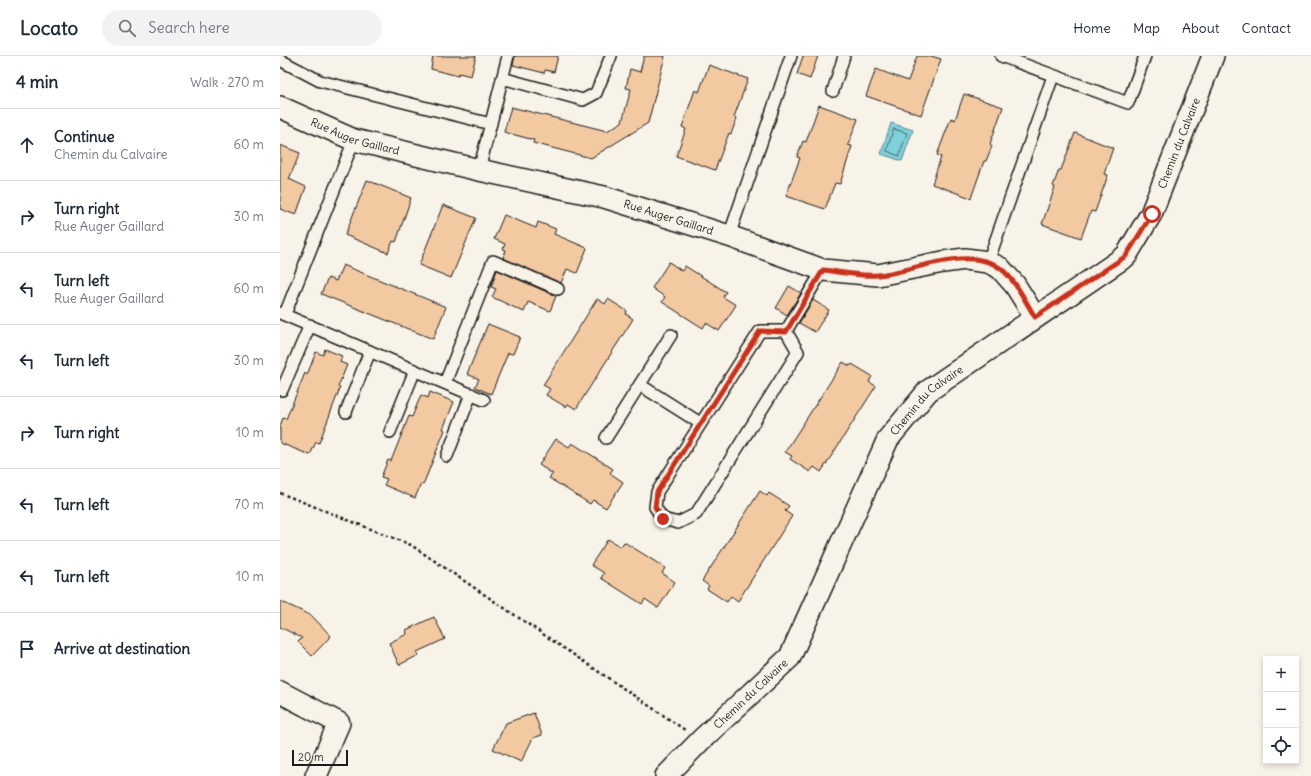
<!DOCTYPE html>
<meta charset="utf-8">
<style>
:root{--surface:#fff;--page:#f2f2f3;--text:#1f2937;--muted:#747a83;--line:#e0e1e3}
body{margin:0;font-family:Delius,sans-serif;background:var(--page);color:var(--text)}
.controls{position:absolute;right:12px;bottom:12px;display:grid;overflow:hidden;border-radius:0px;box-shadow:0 2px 6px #0003}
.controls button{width:36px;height:36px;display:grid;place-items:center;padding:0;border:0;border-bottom:1px solid var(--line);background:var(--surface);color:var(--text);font:20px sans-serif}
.scale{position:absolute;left:12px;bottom:10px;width:56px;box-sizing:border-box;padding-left:4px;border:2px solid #1c1c1c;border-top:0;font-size:11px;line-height:14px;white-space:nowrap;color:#1c1c1c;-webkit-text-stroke:3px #f7f3e8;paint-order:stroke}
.stop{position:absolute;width:12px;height:12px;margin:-9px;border:3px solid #c8321e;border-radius:50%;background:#fff}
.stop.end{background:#c8321e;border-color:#fff;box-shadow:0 1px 4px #0008}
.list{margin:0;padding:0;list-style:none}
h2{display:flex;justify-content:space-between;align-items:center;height:52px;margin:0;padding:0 16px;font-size:17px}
h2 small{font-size:13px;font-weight:400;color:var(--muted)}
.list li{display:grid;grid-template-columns:26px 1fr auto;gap:12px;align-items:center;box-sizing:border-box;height:72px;padding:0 16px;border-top:1px solid var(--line)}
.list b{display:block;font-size:15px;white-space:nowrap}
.list p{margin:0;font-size:13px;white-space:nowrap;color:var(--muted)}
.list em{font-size:13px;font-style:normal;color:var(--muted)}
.icon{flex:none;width:22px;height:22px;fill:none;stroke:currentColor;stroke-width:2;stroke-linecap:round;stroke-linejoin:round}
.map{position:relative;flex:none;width:1031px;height:720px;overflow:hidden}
header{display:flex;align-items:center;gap:24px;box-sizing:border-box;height:56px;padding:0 20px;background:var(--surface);border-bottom:1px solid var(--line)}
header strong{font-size:19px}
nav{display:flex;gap:22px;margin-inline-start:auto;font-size:14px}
.search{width:280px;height:36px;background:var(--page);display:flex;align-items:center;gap:10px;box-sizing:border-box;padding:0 14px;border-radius:22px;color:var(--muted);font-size:15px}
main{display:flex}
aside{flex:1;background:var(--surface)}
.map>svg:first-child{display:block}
</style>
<header>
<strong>Locato</strong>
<div class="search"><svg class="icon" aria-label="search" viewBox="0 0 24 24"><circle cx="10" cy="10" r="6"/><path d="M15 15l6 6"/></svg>Search here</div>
<nav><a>Home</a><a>Map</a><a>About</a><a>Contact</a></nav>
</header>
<main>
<aside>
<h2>4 min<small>Walk · 270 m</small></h2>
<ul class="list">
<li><svg class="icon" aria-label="ahead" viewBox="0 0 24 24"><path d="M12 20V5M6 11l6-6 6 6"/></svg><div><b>Continue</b><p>Chemin du Calvaire</p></div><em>60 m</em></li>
<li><svg class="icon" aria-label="right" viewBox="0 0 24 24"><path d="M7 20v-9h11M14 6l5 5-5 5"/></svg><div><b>Turn right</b><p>Rue Auger Gaillard</p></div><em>30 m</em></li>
<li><svg class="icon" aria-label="left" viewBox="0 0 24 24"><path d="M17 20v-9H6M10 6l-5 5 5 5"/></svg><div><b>Turn left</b><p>Rue Auger Gaillard</p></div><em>60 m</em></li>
<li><svg class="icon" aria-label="left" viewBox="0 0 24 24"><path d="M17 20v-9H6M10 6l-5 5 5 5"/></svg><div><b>Turn left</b></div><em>30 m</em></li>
<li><svg class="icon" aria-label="right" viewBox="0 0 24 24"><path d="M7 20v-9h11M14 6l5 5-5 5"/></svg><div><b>Turn right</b></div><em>10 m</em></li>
<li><svg class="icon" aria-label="left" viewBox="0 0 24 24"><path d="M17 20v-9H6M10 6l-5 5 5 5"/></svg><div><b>Turn left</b></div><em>70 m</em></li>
<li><svg class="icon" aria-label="left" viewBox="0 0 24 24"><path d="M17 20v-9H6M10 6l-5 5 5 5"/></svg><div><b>Turn left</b></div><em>10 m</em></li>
<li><svg class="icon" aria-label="arrive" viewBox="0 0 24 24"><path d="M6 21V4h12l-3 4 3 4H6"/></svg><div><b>Arrive at destination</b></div></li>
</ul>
</aside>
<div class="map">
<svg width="1031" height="720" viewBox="0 0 1031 720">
<rect width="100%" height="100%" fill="#f7f3e8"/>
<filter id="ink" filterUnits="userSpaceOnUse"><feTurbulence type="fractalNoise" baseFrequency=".025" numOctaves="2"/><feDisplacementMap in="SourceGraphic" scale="8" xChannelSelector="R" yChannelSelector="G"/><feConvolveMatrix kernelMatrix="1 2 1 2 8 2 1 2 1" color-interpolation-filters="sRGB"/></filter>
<g filter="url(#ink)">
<path fill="#80d0db" stroke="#58888f" d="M 611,67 L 633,74 L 622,105 L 601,98 Z"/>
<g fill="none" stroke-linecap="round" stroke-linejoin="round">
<path stroke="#446468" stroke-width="1" d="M 614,73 L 627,77 L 619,100 L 607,95 Z"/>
</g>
<path fill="#f3c9a2" stroke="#1c1c1c" d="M 153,0 L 196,0 L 191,20 L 179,17 L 178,20 L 151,13 Z
M 235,0 L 278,0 L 274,16 L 265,14 L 264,17 L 233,9 Z
M 364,0 L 385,0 L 368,67 L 311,102 L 253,87 L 254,84 L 224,76 L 231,51 L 327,75 L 342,66 L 351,33 L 346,32 L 350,13 L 360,16 Z
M 523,0 L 538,0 L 530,23 L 517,18 Z
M 637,0 L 651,0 L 661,3 L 641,59 L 586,40 L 596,13 L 628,25 Z
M 429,9 L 468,23 L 454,61 L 457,62 L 451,78 L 449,77 L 435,114 L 396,100 L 406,73 L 402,71 L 409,51 L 415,34 L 419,36 Z
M 684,38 L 723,51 L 710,88 L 712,90 L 706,105 L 704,105 L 691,142 L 652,128 L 661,101 L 657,99 L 671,62 L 675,64 Z
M 539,49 L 578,63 L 568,89 L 572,90 L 560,128 L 555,127 L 545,153 L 506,140 L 520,102 L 517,101 L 523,85 L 526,86 Z
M 795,77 L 833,92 L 824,118 L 828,119 L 815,156 L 811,155 L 801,182 L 762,168 L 775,131 L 773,130 L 779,114 L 781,114 Z
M 0,89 L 20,97 L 9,123 L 26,131 L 16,159 L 0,153 Z
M 87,124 L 131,142 L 116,186 L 113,185 L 108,197 L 65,179 Z
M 163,149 L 196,162 L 171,222 L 139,209 Z
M 224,159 L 256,172 L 258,166 L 276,173 L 274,178 L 307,192 L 297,217 L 287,213 L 281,227 L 223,202 L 226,194 L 223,193 L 225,188 L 214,183 Z
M 389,206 L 402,215 L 405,210 L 446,236 L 443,241 L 456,249 L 439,275 L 426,267 L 423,272 L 382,246 L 385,241 L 372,232 Z
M 63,209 L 166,251 L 153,283 L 41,238 L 48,222 L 56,225 Z
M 217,214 L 276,240 L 270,255 L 248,246 L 244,256 L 212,241 L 216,233 L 211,231 Z
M 509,230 L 521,237 L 507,259 L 496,252 Z
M 317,243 L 325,248 L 328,243 L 347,255 L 346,258 L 353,263 L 296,353 L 288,348 L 286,351 L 266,339 L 270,333 L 263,329 Z
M 533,244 L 549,254 L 535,276 L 519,267 Z
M 208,268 L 240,281 L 233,298 L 228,297 L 211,338 L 195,331 L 199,323 L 187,318 Z
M 45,293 L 62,300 L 60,306 L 67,309 L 58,331 L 60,332 L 39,387 L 36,386 L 30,399 L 0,387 L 0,370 L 3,362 L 6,363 L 25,317 L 27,319 L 36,296 L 43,299 Z
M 563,306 L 570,310 L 572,308 L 592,320 L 589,326 L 596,330 L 541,416 L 534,411 L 530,416 L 510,403 L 512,400 L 505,396 Z
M 150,336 L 174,346 L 163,373 L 165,374 L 143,429 L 141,428 L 135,442 L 104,429 L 107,423 L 101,421 L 108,404 L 111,405 L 129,360 L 132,361 L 141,339 L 148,342 Z
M 276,383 L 289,391 L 292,387 L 313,400 L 333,413 L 330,417 L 343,426 L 326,452 L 313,444 L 310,448 L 269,422 L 273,418 L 259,409 Z
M 480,435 L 487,440 L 489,437 L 509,450 L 505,455 L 512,460 L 458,545 L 451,540 L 447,546 L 427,533 L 429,530 L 422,525 Z
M 328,483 L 341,491 L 344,486 L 365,499 L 385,512 L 382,517 L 395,526 L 378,552 L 365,543 L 362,548 L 321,522 L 324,517 L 311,509 Z
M 0,545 L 32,560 L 51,580 L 32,600 L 18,586 L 22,582 L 0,571 Z
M 154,561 L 165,583 L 137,596 L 139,599 L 119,609 L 109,587 L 127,578 L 126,574 Z
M 254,657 L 262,679 L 253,682 L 241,706 L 213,693 L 226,667 Z"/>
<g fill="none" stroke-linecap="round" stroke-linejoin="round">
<g stroke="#1c1c1c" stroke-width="14">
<path id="lane" d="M 721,0 L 848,47 L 865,0
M 0,4 L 40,25 L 211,68
M 222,22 L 303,44 L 316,37 L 331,0
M 553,35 L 564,0
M 199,114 L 228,0
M 449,180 L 511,0
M 708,206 L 773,20
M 0,257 L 204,344
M 5,258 L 74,84
M 480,275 L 506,275 L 518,296 L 416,458 L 398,467 L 383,463 L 375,451 L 377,436 Z
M 506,275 L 543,214
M 165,327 L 213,205 L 278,233
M 360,329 L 420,367
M 2,334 L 30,269
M 66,356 L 90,295
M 110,376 L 135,314
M 326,382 L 391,279
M 167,400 L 191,338"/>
</g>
<g stroke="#1c1c1c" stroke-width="24">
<g id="street">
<path id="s1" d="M 0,51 L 74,84 L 199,114 L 324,141 L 449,180 L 543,214 L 598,219 L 663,206 L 685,203 L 708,206 L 720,212 L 735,229 L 755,261"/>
<path d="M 0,636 L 59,667 L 36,720"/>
<path id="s2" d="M 386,720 L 421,684 L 510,601 L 608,383 L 648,335 L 846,200 L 871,158 L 933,0"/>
</g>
</g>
<path stroke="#1c1c1c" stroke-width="2.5" stroke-dasharray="3 3" stroke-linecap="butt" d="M 0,437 L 131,489 L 405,674"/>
<use href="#lane" stroke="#f7f3e8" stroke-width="11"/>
<use href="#street" stroke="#f7f3e8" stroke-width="21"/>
</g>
</g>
<g fill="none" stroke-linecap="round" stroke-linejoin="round" filter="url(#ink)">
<path stroke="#c8321e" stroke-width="5" d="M 383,463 L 375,451 L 377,436 L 480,275 L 506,276 L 543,214 C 561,216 580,221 598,219 C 632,216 689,189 720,212 C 735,223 745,245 755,261 L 846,200 L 872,158"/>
</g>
<g text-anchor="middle" stroke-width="3" stroke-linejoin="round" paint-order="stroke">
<g font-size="11" fill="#1c1c1c" stroke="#f7f3e8">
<text dy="4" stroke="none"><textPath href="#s1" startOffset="81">Rue Auger Gaillard</textPath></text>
<text dy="4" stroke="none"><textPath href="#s2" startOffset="838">Chemin du Calvaire</textPath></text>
<text dy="4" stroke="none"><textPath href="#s1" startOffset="405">Rue Auger Gaillard</textPath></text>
<text dy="4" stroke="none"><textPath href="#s2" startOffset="466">Chemin du Calvaire</textPath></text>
<text dy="4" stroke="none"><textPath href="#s2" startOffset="118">Chemin du Calvaire</textPath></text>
</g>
</g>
</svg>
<div class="controls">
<button>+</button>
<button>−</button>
<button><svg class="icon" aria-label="locate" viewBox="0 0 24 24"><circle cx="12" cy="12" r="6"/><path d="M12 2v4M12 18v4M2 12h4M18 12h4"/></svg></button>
</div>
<div class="scale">20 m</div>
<div class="stop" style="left:872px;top:158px"></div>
<div class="stop end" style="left:383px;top:463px"></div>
</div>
</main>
